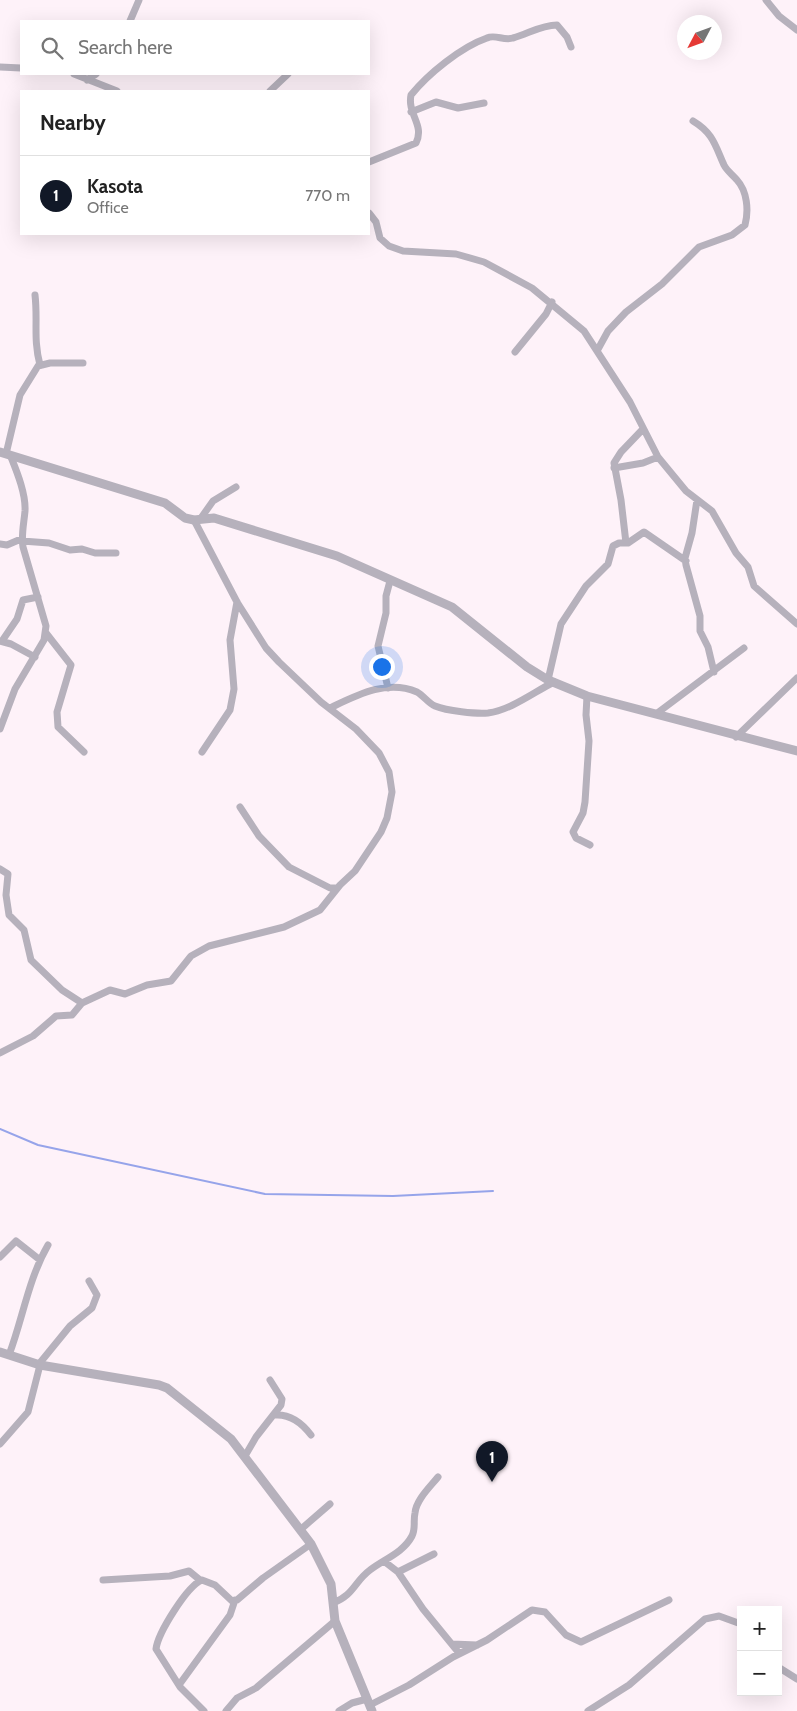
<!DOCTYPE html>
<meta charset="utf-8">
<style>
:root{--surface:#fff;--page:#f6f6f6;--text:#222;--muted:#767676;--line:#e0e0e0;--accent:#111827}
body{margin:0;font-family:Cabin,sans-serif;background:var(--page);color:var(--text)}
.controls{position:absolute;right:15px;bottom:15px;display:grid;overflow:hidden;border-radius:0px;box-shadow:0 5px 20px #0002}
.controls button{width:45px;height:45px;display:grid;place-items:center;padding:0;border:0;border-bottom:1px solid var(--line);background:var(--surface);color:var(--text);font:25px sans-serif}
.compass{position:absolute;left:677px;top:15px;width:45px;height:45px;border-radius:50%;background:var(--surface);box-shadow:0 5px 20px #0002;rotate:229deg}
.you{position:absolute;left:381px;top:666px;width:18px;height:18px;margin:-12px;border:4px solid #fff;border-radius:50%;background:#1a73e8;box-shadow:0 0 0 8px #1a73e833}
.badge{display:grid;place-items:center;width:32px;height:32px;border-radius:50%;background:var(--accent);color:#fff;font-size:16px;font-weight:700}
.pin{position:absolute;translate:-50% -41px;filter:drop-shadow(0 1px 2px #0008)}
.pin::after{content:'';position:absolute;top:26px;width:18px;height:15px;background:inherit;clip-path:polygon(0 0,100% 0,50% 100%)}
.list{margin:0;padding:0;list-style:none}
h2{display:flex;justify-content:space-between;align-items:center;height:65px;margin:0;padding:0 20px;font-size:21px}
h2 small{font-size:16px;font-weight:400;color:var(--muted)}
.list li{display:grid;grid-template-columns:32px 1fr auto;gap:15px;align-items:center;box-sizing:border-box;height:80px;padding:0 20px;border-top:1px solid var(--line)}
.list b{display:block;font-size:19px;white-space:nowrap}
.list p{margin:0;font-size:16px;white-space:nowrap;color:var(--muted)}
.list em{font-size:16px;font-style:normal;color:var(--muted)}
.icon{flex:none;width:28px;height:28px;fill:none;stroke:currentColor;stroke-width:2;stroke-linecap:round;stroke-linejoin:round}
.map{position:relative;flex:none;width:797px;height:1711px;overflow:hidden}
.search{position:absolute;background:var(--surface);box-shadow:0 5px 20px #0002;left:20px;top:20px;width:350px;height:55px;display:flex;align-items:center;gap:12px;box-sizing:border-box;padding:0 18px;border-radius:0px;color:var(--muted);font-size:19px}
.panel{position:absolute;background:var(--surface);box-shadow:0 5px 20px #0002;left:20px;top:90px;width:350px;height:145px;border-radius:0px}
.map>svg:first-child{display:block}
</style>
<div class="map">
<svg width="797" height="1711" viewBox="0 0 797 1711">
<rect width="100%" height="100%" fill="#fef2f9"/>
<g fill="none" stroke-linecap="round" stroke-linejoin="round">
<path stroke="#96a4ea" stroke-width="2" d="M 0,1129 L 38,1145 L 265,1194 L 393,1196 L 493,1191"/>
<path stroke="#b6b1bc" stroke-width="7" d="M 766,0 L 779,16 L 797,30
M 130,21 L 139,0
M 0,67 L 21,68
M 74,74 L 117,91
M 87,80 L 96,74
M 270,91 L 288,74
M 411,112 L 436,102 L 458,108 L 484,103
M 369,162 L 416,143 C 425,125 407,114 411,95 C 428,74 461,47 487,38 C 495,34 504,41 513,38 C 528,34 541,25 557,25 L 567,37 L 571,47
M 369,213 L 376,222 L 380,238 L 389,246 L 403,251 L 456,254 L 484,262 L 532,288 L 584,331 L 630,402 L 658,457 L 686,491 L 712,511 L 736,553 L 748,567 L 754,586 L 797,624
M 35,295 C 38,321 33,339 40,365
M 597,351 L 608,331 L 626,312 L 662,284 L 699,247 L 732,235 L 745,225 C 749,210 747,191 737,180 C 732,174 727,171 724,165 C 715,145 713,133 693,121
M 515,352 L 546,314 L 552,302
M 6,454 L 20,395 L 38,366 L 50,363 L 83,363
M 614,468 L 643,463 L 658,457
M 697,500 L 692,533 L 685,558 L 686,565 L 700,616 L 700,631 L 708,647 L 714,672
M 201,518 L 213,501 L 236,487
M 22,541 L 49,543 L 70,550 L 82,549 L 95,553 L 116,553
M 626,543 L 621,500 L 614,463 L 621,452 L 643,429
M 0,544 L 7,545 L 21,539
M 46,633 L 71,665 L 57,712 L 58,727 L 84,752
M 0,641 L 11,644 L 35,657
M 2,641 L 17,619 L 23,600 L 38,597
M 548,680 L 561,624 L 586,586 L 608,564 L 613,546 L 619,543 L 628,543 L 644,532 L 686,561
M 388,688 L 378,646 L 386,613 L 386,596 L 390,581
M 587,696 L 586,715 L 589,741 L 585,802 L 583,813 L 573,832 L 576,838 L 590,845
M 330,708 C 357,695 387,679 417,692 C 424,696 428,703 435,706 C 447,711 476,714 488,713 C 511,710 534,692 554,682
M 656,714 L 744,648
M 0,729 L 15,689 L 44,640 L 46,626 L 23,547 C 21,535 24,523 25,511 C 26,494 17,472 11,457
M 736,737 L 797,678
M 202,752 L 230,710 L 234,689 L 230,640 L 237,602
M 240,807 L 259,836 L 289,867 L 330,888 L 337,888
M 0,869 L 8,874 L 6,895 L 9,915 L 24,930 L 31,960 L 62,990 L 82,1003
M 0,1053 L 33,1036 L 56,1016 L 72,1015 L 82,1003 L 110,990 L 125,994 L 147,985 L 171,981 L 191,956 L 209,946 L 284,927 L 320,910 L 340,885 L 355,871 L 381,832 L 387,818 L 392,792 L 389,772 L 379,753 L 356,729 L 321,702 L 279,662 L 266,648 L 237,602 L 194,520
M 0,1257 L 16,1241 L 40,1260
M 9,1355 C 23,1318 28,1280 48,1245
M 39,1364 L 70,1326 L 92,1308 L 97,1295 L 89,1281
M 275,1415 C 290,1414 302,1423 311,1435
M 0,1444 L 28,1412 L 40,1365
M 245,1456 L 256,1437 L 281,1405 L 282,1399 L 270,1380
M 300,1530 L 330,1504
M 385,1562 L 398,1572 L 423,1609 L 459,1653
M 398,1572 L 434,1554
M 103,1580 L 170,1576 L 189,1571 L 200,1580
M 333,1603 C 354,1595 354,1582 370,1570 C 384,1559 403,1553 412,1536 C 416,1528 413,1521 415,1513 C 416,1500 430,1487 438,1477
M 452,1644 L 477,1645
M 778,1667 L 797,1679
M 179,1685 L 230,1615 L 235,1600
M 370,1705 L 409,1685 L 453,1657 L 487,1640 L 532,1610 L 545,1612 L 566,1635 L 581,1642 L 669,1600
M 204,1711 L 180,1687 L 156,1649 C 158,1633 187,1586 202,1580 L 215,1585 L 232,1601 L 237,1600 L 263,1578 L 311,1544
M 226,1711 L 237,1698 L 256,1688 L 335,1621
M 339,1711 L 352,1703 L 367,1699
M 588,1711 L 629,1685 L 705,1619 L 719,1616 L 741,1624"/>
<path stroke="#b6b1bc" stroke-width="9" d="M 0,452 L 165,503 L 185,518 L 194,520 L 214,518 L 337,556 L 452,607 L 527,667 L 548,680 L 587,696 L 797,751
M 0,1352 L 40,1365 L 159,1385 L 167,1388 L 231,1439 L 311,1544 L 331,1584 L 335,1621 L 372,1711"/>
</g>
</svg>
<div class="controls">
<button>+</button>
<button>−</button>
</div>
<svg class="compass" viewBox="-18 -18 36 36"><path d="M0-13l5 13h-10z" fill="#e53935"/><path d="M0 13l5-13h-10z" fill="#767676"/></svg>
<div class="you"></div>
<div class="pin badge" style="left:492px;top:1482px">1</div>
<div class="search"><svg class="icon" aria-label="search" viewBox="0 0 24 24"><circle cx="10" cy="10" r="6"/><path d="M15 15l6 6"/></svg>Search here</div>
<section class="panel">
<h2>Nearby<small></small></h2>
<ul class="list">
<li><span class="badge">1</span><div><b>Kasota</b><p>Office</p></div><em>770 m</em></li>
</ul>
</section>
</div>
